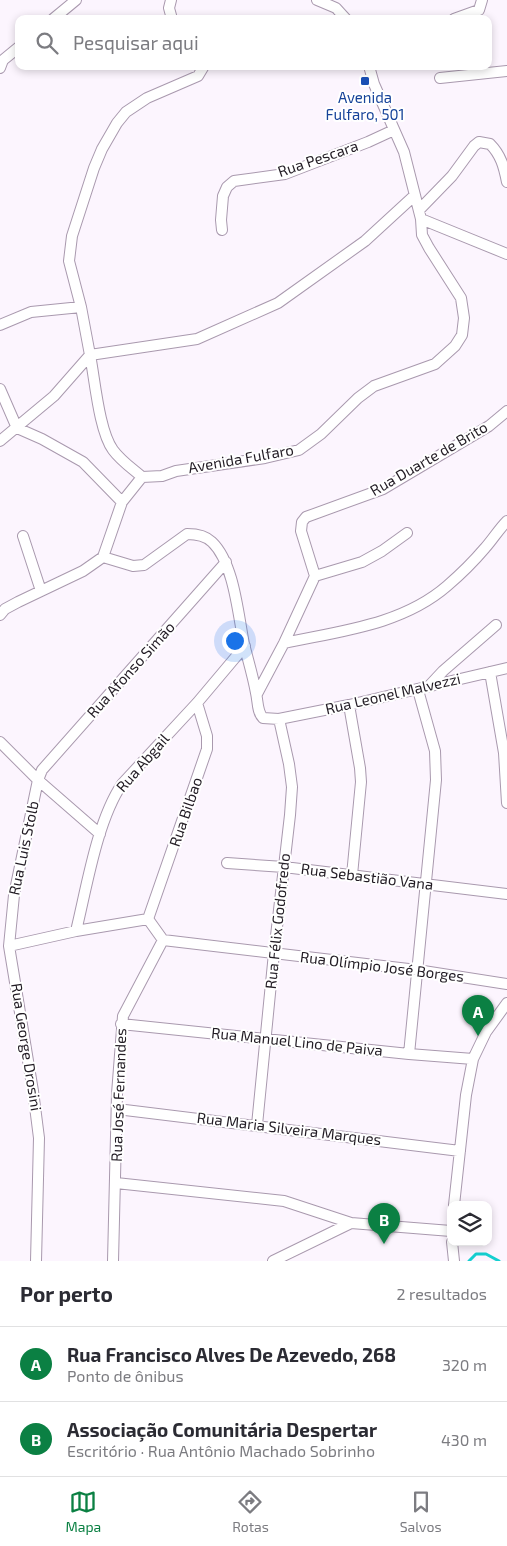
<!DOCTYPE html>
<html lang="pt">
<meta charset="utf-8">
<style>
:root{--surface:#fff;--page:#f7f7f7;--text:#2b2b33;--muted:#7c7c81;--line:#e1e1e2;--accent:#0b8043}
body{margin:0;font-family:"Exo 2",sans-serif;background:var(--page);color:var(--text)}
.controls{position:absolute;right:15px;bottom:15px;display:grid;overflow:hidden;border-radius:10px;box-shadow:0 2px 8px #0003}
.controls button{width:45px;height:45px;display:grid;place-items:center;padding:0;border:0;border-bottom:1px solid var(--line);background:var(--surface);color:var(--text);font:25px sans-serif}
.you{position:absolute;left:234px;top:640px;width:18px;height:18px;margin:-12px;border:4px solid #fff;border-radius:50%;background:#1a73e8;box-shadow:0 0 0 8px #1a73e833}
.badge{display:grid;place-items:center;width:32px;height:32px;border-radius:50%;background:var(--accent);color:#fff;font-size:16px;font-weight:700}
.pin{position:absolute;translate:-50% -41px;filter:drop-shadow(0 1px 2px #0008)}
.pin::after{content:'';position:absolute;top:26px;width:18px;height:15px;background:inherit;clip-path:polygon(0 0,100% 0,50% 100%)}
.list{margin:0;padding:0;list-style:none}
h2{display:flex;justify-content:space-between;align-items:center;height:65px;margin:0;padding:0 20px;font-size:21px}
h2 small{font-size:16px;font-weight:400;color:var(--muted)}
.list li{display:grid;grid-template-columns:32px 1fr auto;gap:15px;align-items:center;box-sizing:border-box;height:75px;padding:0 20px;border-top:1px solid var(--line)}
.list b{display:block;font-size:19px;white-space:nowrap}
.list p{margin:0;font-size:16px;white-space:nowrap;color:var(--muted)}
.list em{font-size:16px;font-style:normal;color:var(--muted)}
.icon{flex:none;width:28px;height:28px;fill:none;stroke:currentColor;stroke-width:2;stroke-linecap:round;stroke-linejoin:round}
.map{position:relative;flex:none;width:507px;height:1261px;overflow:hidden}
.search{position:absolute;background:var(--surface);box-shadow:0 2px 8px #0003;left:15px;right:15px;top:15px;height:55px;display:flex;align-items:center;gap:12px;box-sizing:border-box;padding:0 18px;border-radius:10px;color:var(--muted);font-size:19px}
.sheet{height:215px;background:var(--surface)}
nav{display:flex;justify-content:space-around;align-items:center;box-sizing:border-box;height:70px;border-top:1px solid var(--line);background:var(--surface);font-size:14px;color:var(--muted)}
nav a{display:grid;justify-items:center;gap:2px}
nav .on{color:var(--accent)}
.map>svg:first-child{display:block}
</style>
<div class="map">
<svg width="507" height="1261" viewBox="0 0 507 1261">
<rect width="100%" height="100%" fill="#fcf5fe"/>
<g fill="none" stroke-linecap="round" stroke-linejoin="round">
<path stroke="#15cfd0" stroke-width="3" d="M 469,1261 L 476,1254 L 486,1254 L 499,1261"/>
<g stroke="#a999ae" stroke-width="12">
<path id="minor" d="M 171,0 L 169,8 L 172,19
M 317,0 L 336,8 L 346,19
M 53,19 L 76,0
M 454,19 L 479,10 L 482,0
M 204,66 L 198,76 L 147,98 L 126,112 L 117,123 L 102,149 L 94,168 L 72,236 L 69,261 L 81,307 L 90,355 L 197,339 L 278,303 L 365,241 L 414,196
M 0,68 L 3,60 L 19,47
M 440,78 L 507,71
M 419,210 L 452,176 L 474,146 L 479,142 L 490,144 C 501,155 504,167 507,182
M 421,219 L 507,254
M 222,230 L 221,220 L 223,196 L 227,187 L 234,181 L 285,174 L 368,142 L 394,130
M 0,325 L 31,312 L 81,307
M 90,355 C 95,380 99,431 113,450 C 121,461 133,469 142,477
M 0,389 L 17,428 L 42,439 L 83,462 L 122,502
M 0,441 L 54,396 L 90,355
M 23,536 L 41,591
M 103,557 L 133,566 L 144,565 L 187,534 C 196,534 205,535 212,542 C 234,563 238,614 244,644 C 248,660 253,676 256,693 C 258,701 257,712 263,718 L 279,719 L 349,705 L 507,668
M 315,576 L 362,562 L 382,551 L 407,533
M 0,615 L 5,609 L 18,602 L 83,571 L 103,557 L 122,502 L 142,477 L 162,476 L 176,471 L 265,458 L 299,450 L 321,434 L 358,398 L 374,386 L 435,364 L 455,346 L 462,335 L 464,318 L 461,298 L 429,248 L 422,235 L 421,219 L 404,152 L 374,84 L 369,66
M 284,643 C 340,631 402,625 447,586 C 461,574 474,561 485,548 C 493,539 499,529 507,521
M 490,672 L 504,753 L 507,803
M 429,686 L 443,671 L 496,625
M 257,694 L 284,643 L 315,576 L 301,531 L 302,522 L 306,517 L 383,489 L 489,426 L 507,411
M 349,705 L 360,768 L 361,782 L 352,875
M 0,742 L 38,780 L 100,834
M 227,863 L 284,867 L 507,894
M 148,919 L 163,940 L 417,970 L 507,984
M 148,919 L 207,749 L 207,736 L 197,703
M 76,931 C 87,886 97,821 122,784 L 197,703 L 245,646
M 9,946 L 76,931 L 148,919
M 121,1024 L 409,1054 L 473,1059
M 409,1054 L 436,780 L 435,751 L 418,690
M 117,1109 L 460,1151
M 257,1125 L 274,953 L 290,815 L 292,787 L 289,764 L 279,719
M 116,1183 L 284,1201 L 351,1223 L 451,1231
M 454,1205 L 466,1095 L 473,1059 L 486,1032 L 507,1003
M 452,1242 L 454,1261
M 36,1261 L 39,1138 L 33,1091 L 9,946 L 14,895 L 38,780 L 42,770 L 226,562
M 113,1261 L 117,1094 L 123,1016 L 163,940
M 273,1261 L 351,1223"/>
</g>
<use href="#minor" stroke="#fff" stroke-width="10"/>
</g>
<rect fill="#1a4fb4" stroke="#fff" stroke-width="2" x="360" y="76" width="10" height="10" rx="2.5"/>
<g text-anchor="middle" stroke-width="4" stroke-linejoin="round" paint-order="stroke">
<g font-size="15" fill="#164399" stroke="#fff">
<text x="365" y="103">Avenida<tspan x="365" dy="17">Fulfaro, 501</tspan></text>
</g>
<g font-size="15" fill="#221c24" stroke="#fff">
<text transform="translate(318 159) rotate(-19)" y="5">Rua Pescara</text>
<text transform="translate(241 459) rotate(-10)" y="5">Avenida Fulfaro</text>
<text transform="translate(429 459) rotate(-30)" y="5">Rua Duarte de Brito</text>
<text transform="translate(131 670) rotate(-48)" y="5">Rua Afonso Simão</text>
<text transform="translate(393 694) rotate(-13)" y="5">Rua Leonel Malvezzi</text>
<text transform="translate(143 763) rotate(-49)" y="5">Rua Abgail</text>
<text transform="translate(186 812) rotate(-71)" y="5">Rua Bilbao</text>
<text transform="translate(24 848) rotate(-78)" y="5">Rua Luis Stolb</text>
<text transform="translate(367 877) rotate(7)" y="5">Rua Sebastião Vana</text>
<text transform="translate(278 921) rotate(-84)" y="5">Rua Félix Godofredo</text>
<text transform="translate(382 967) rotate(7)" y="5">Rua Olímpio José Borges</text>
<text transform="translate(297 1042) rotate(6)" y="5">Rua Manuel Lino de Paiva</text>
<text transform="translate(26 1047) rotate(81)" y="5">Rua George Drosini</text>
<text transform="translate(119 1095) rotate(-88)" y="5">Rua José Fernandes</text>
<text transform="translate(289 1129) rotate(7)" y="5">Rua Maria Silveira Marques</text>
</g>
</g>
</svg>
<div class="controls">
<button><svg class="icon" aria-label="layers" viewBox="0 0 24 24"><path d="M12 4l9 5-9 5-9-5zM3 14l9 5 9-5"/></svg></button>
</div>
<div class="you"></div>
<div class="pin badge" style="left:478px;top:1036px">A</div>
<div class="pin badge" style="left:384px;top:1244px">B</div>
<div class="search"><svg class="icon" aria-label="search" viewBox="0 0 24 24"><circle cx="10" cy="10" r="6"/><path d="M15 15l6 6"/></svg>Pesquisar aqui</div>
</div>
<section class="sheet">
<h2>Por perto<small>2 resultados</small></h2>
<ul class="list">
<li><span class="badge">A</span><div><b>Rua Francisco Alves De Azevedo, 268</b><p>Ponto de ônibus</p></div><em>320 m</em></li>
<li><span class="badge">B</span><div><b>Associação Comunitária Despertar</b><p>Escritório · Rua Antônio Machado Sobrinho</p></div><em>430 m</em></li>
</ul>
</section>
<nav>
<a class="on"><svg class="icon" aria-label="map" viewBox="0 0 24 24"><path d="M3 6l6-2 6 2 6-2v14l-6 2-6-2-6 2zM9 4v14M15 6v14"/></svg>Mapa</a>
<a><svg class="icon" aria-label="directions" viewBox="0 0 24 24"><path d="M12 3l9 9-9 9-9-9zM9 14v-3h6M13 9l2 2-2 2"/></svg>Rotas</a>
<a><svg class="icon" aria-label="saved" viewBox="0 0 24 24"><path d="M7 4h10v16l-5-4-5 4z"/></svg>Salvos</a>
</nav>
